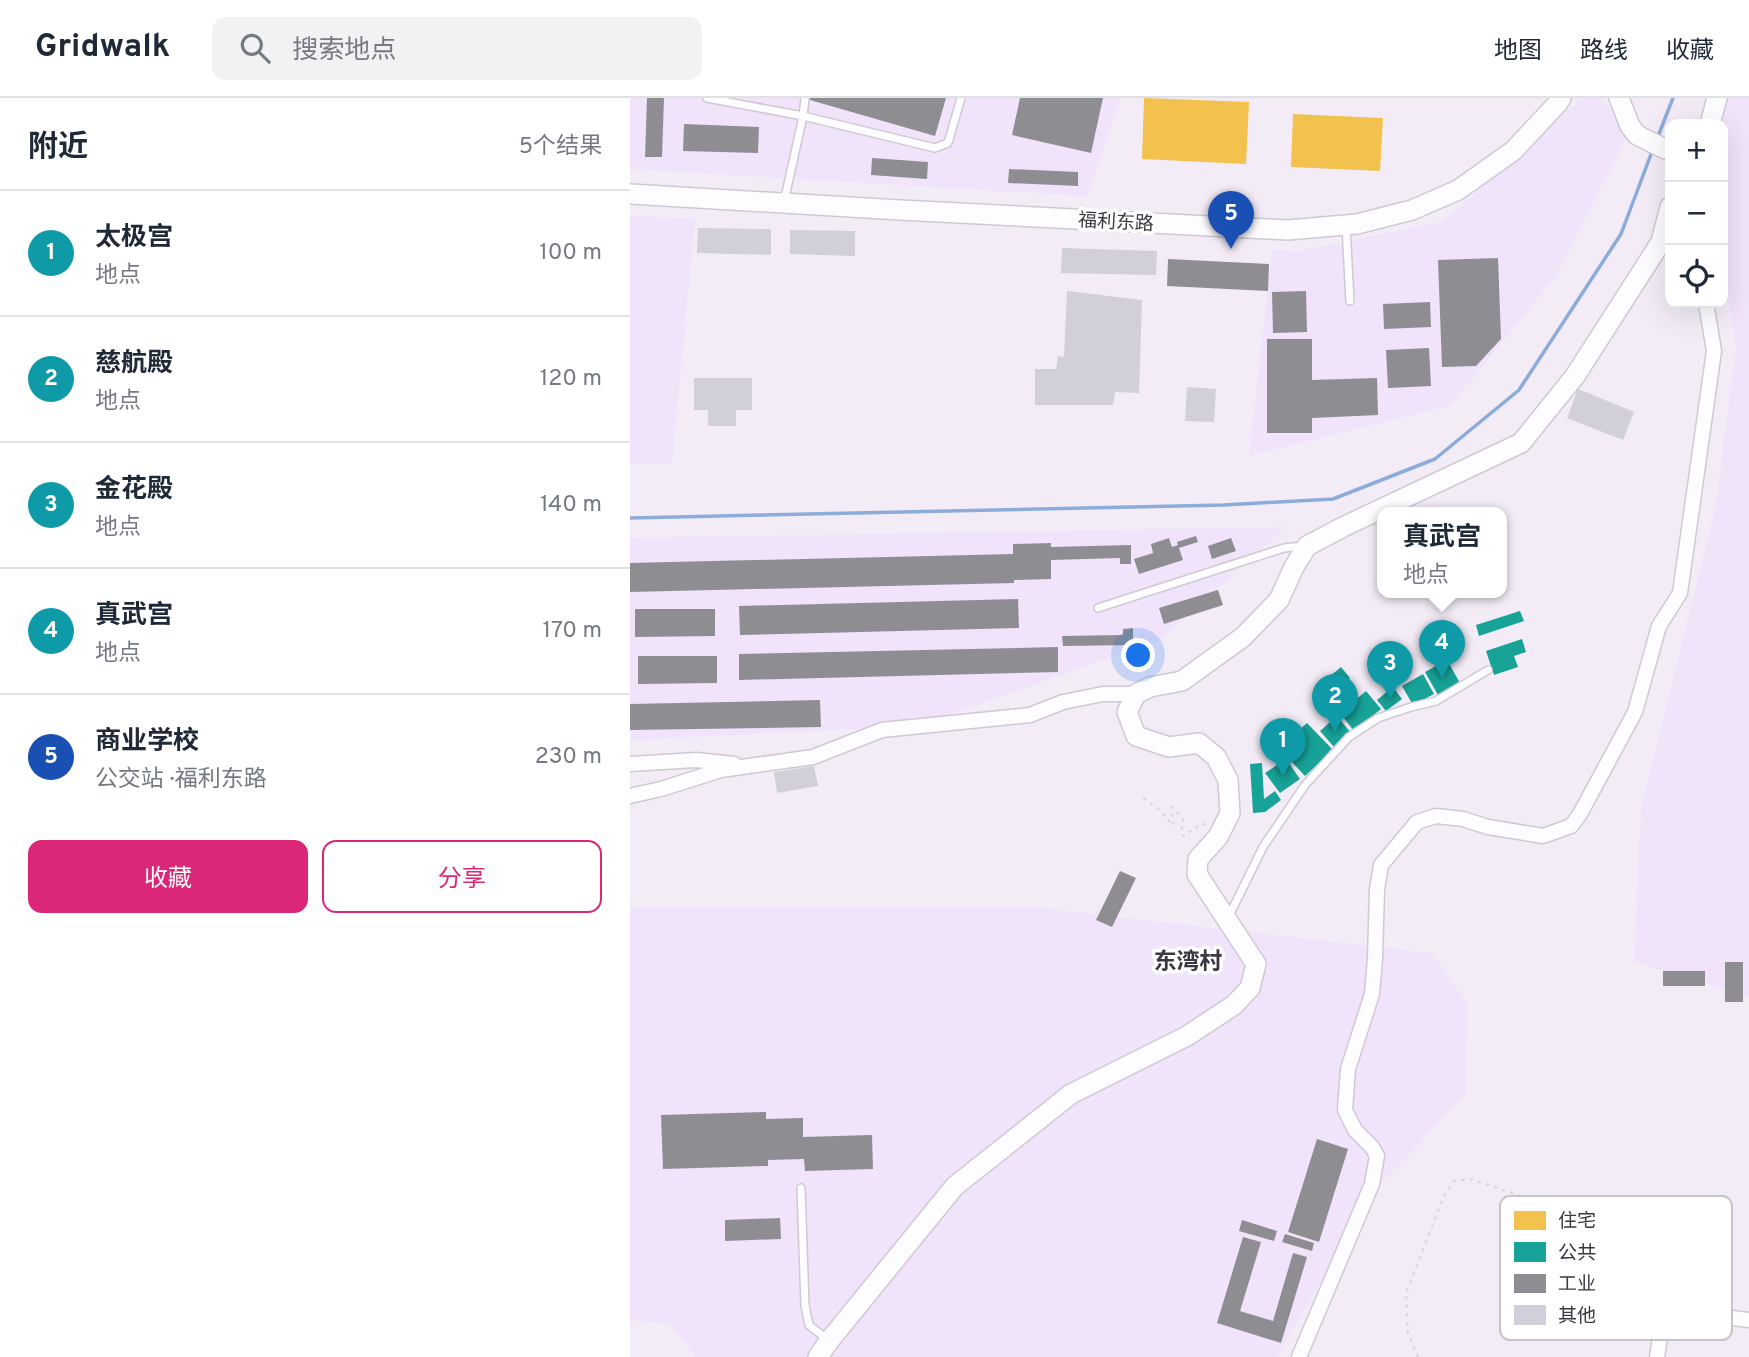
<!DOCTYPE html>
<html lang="zh">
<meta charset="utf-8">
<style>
:root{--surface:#fff;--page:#f2f2f3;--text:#1f2937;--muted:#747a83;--line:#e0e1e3;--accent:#db2777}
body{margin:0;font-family:Overpass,"Noto Sans SC",sans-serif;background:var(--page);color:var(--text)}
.controls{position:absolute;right:21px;top:21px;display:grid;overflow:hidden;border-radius:14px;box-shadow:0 7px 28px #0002}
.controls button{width:63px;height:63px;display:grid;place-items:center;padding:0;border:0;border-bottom:2px solid var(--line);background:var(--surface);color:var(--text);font:35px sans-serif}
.you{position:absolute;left:509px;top:558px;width:24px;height:24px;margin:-18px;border:5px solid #fff;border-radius:50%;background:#1a73e8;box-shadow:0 0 0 10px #1a73e833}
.badge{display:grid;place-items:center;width:46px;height:46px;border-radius:50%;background:var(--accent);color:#fff;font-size:23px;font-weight:700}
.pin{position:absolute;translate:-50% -58px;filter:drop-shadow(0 2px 4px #0008)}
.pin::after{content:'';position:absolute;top:37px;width:24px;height:21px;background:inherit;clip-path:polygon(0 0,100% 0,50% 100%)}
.popup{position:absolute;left:747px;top:409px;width:130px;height:91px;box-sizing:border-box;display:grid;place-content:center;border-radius:14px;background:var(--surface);filter:drop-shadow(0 2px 5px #0005);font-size:23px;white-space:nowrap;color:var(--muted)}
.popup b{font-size:26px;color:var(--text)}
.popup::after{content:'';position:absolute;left:50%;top:100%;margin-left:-14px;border:14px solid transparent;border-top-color:var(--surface)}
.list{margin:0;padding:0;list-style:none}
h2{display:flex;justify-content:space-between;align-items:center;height:91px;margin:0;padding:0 28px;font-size:30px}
h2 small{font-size:23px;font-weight:400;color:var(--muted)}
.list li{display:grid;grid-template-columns:46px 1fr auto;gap:21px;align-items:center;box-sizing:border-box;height:126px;padding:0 28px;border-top:2px solid var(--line)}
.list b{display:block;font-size:26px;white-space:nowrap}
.list p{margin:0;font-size:23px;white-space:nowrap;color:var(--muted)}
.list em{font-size:23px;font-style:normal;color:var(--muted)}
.actions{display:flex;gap:14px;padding:21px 28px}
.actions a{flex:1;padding:16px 0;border:2px solid var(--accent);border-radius:14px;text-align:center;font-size:24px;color:var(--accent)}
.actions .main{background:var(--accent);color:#fff}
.icon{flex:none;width:38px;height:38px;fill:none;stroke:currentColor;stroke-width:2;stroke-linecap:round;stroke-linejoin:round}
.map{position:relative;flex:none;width:1119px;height:1259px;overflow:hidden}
header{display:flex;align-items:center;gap:42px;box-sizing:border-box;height:98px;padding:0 35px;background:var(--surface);border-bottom:2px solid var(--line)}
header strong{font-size:33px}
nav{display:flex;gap:38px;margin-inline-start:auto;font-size:24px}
.search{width:490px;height:63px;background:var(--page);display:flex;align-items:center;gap:18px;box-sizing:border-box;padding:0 24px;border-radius:14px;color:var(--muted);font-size:26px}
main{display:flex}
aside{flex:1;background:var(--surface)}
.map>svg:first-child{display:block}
</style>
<header>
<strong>Gridwalk</strong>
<div class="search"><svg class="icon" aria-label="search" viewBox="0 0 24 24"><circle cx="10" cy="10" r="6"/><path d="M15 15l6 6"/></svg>搜索地点</div>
<nav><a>地图</a><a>路线</a><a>收藏</a></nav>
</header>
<main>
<aside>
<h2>附近<small>5个结果</small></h2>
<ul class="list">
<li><span class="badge" style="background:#0f9aa8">1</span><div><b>太极宫</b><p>地点</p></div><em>100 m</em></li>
<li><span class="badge" style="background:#0f9aa8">2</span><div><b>慈航殿</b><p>地点</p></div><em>120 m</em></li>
<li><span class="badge" style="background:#0f9aa8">3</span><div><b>金花殿</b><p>地点</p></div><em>140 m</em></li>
<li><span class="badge" style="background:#0f9aa8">4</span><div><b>真武宫</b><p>地点</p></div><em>170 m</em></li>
<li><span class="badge" style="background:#1a4fb4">5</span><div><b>商业学校</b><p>公交站 · 福利东路</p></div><em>230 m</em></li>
</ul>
<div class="actions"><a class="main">收藏</a><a>分享</a></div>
</aside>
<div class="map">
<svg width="1119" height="1259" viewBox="0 0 1119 1259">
<rect width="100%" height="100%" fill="#f3ecf7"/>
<path fill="#f1e3fa" d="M 0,0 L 490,0 L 457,98 L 0,71 Z
M 951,0 L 970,0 L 1000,33 L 926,178 L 821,307 L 619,358 L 642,152 L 668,153 L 812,124 Z
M 1098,0 L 1119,0 L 1119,898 L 1004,864 L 1011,710 L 1085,413 L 1106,249 L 1093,162 L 1093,26 L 1091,26 Z
M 0,118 L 65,121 L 42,365 L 0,366 Z
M 656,429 L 532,541 L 288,628 L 0,642 L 0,440 Z
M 0,810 L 409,810 L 802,855 L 837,904 L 836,996 L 749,1088 L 653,1247 L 648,1259 L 67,1259 L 38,1225 L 0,1223 Z"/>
<path fill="#f2c14e" d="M 514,0 L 619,4 L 616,66 L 512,61 Z
M 663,16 L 753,20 L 750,73 L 661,69 Z"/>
<path fill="#17a398" d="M 890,513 L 894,523 L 849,538 L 846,527 Z
M 892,541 L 896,554 L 884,558 L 888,569 L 864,577 L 856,553 Z
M 817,562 L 830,585 L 808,597 L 795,574 Z
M 711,569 L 720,580 L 702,595 L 693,584 Z
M 793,576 L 804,596 L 783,607 L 772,588 Z
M 763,589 L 772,601 L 756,613 L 747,602 Z
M 736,593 L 751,611 L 724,633 L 710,615 Z
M 707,618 L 721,635 L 704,649 L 690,633 Z
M 677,625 L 703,652 L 675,678 L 649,650 Z
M 656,661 L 670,681 L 650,695 L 635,675 Z
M 632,665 L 634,701 L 645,693 L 651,702 L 635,714 L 623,715 L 620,666 Z"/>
<path fill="#8d8d92" d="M 17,0 L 34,0 L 32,59 L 15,59 Z
M 180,0 L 316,0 L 305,38 L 180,2 Z
M 390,0 L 473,0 L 461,55 L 382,37 Z
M 54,26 L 129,29 L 128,55 L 53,53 Z
M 242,60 L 298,64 L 297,81 L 241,77 Z
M 379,71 L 448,74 L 448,88 L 378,85 Z
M 868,160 L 871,241 L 846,268 L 812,269 L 808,162 Z
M 538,161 L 639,166 L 638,193 L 537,188 Z
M 676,193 L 677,234 L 643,235 L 642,194 Z
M 800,204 L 801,229 L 754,231 L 753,206 Z
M 637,241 L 682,241 L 682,282 L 747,280 L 748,317 L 682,320 L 682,335 L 637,335 Z
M 799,250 L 801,288 L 758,290 L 756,252 Z
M 566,438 L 568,444 L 549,450 L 553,462 L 509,476 L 504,461 L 523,455 L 521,446 L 539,440 L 542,449 L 548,447 L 547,444 Z
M 601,440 L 606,453 L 582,461 L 578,448 Z
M 421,445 L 421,449 L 501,447 L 501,466 L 490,466 L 490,460 L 421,462 L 421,481 L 384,482 L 384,485 L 0,494 L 0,465 L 383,456 L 383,446 Z
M 588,492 L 593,507 L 534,526 L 529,510 Z
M 388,501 L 389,530 L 110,537 L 109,508 Z
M 5,511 L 85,511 L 85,538 L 5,539 Z
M 503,530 L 503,547 L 433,548 L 432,538 L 493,537 L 493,531 Z
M 428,549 L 428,574 L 109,582 L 109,556 Z
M 8,558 L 87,558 L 87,585 L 8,586 Z
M 190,602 L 191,629 L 0,632 L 0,606 Z
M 490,773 L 506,780 L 482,829 L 466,822 Z
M 1095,864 L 1113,864 L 1113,904 L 1095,904 Z
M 1033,873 L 1075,873 L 1075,888 L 1033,888 Z
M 136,1014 L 136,1021 L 173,1020 L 173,1039 L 242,1037 L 243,1071 L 175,1073 L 174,1061 L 138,1062 L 138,1068 L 33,1071 L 31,1017 Z
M 687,1041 L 718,1051 L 689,1144 L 658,1134 Z
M 150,1120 L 151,1141 L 95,1143 L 95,1122 Z
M 612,1122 L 647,1133 L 644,1143 L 609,1133 Z
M 655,1136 L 684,1145 L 682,1153 L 652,1144 Z
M 613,1139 L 631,1144 L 610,1213 L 643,1223 L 663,1155 L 677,1159 L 651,1245 L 587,1225 Z"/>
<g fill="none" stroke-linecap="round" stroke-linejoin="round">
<path stroke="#8bacda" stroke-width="3.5" d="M 1027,41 L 1043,0
M 0,420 L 594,407 L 703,401 L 805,361 L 889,292 L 991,136 L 1023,51"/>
</g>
<path fill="#d1cfd9" d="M 68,130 L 141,131 L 141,157 L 67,155 Z
M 160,132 L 225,133 L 225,158 L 160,156 Z
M 432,150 L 527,153 L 526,177 L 431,175 Z
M 437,193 L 512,202 L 509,295 L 485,294 L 483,307 L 405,307 L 405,271 L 426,271 L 428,258 L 434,259 Z
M 64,280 L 122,280 L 122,312 L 106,312 L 106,328 L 78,328 L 78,312 L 64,312 Z
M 557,289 L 586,291 L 584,324 L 555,323 Z
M 948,291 L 1004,314 L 993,342 L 937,320 Z
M 184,668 L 188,688 L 147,695 L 144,674 Z"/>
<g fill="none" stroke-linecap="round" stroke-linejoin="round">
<g stroke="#cfc9d3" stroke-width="10">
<path id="service" d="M 77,0 L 173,18 L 305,50 L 318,45 L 331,0
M 154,104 L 173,18 L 175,0
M 716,128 L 720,203
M 468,510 L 654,450 L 673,448
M 599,818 L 633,749 L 675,687 L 719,639 L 748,620 L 781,609 L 806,603 L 858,572
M 171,1090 L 175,1207 L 179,1227 L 198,1242"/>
</g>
<g stroke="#cfc9d3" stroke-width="17">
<path id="minor" d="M 0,666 L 66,662 L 104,666
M 0,698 L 31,691 L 91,672 L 183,659 L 252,632 L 400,617 L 433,604 L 473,596 L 506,596
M 968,1203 L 1119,1222
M 669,1259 L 742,1086 L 747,1058 L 742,1049 L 725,1032 L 715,1012 L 718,971 L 742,896 L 745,861 L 747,791 L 751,767 L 787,724 L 806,718 L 833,721 L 858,729 L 913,738 L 941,728 L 950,716 L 1005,614 L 1029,528 L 1050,495 L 1084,253 L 1076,205
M 1027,1259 L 1034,1212"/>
</g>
<g stroke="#cfc9d3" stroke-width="22">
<path id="secondary" d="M 989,0 L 1000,28 L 1007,37 L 1035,51 L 1040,51
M 1080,26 L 1087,0
M 0,96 L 270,112 L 658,132 L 727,126 L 782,112 L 828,92 L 883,53 L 927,6 L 931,0
M 188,1259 L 199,1243 L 325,1088 L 441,996 L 557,938 L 604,907 L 620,890 L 626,866 L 567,776 L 568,761 L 588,739 L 600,715 L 598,682 L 586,659 L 569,645 L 539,649 L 506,638 L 497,614 L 506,596 L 520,589 L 552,583 L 613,539 L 649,502 L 664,469 L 677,448 L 715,428 L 891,345 L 945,278 L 1031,144 L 1040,109"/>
</g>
<path stroke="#dad8db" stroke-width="2" stroke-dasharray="3.5 5" stroke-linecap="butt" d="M 513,700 L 529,711 L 543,728 L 544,722 L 541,712 L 542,709 L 553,721 L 551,736 L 554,738 L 572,725 L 577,728
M 788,1259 L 778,1235 L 776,1195 L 814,1098 L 824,1083 L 840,1081 L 921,1108 L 963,1110 L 962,1145 L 957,1184"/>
<use href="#service" stroke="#fdfcfe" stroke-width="7"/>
<use href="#minor" stroke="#fdfcfe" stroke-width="14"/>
<use href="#secondary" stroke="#fdfcfe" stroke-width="19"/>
</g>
<g text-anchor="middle" stroke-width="7" stroke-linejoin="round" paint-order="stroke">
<g font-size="19" fill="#3d3741" stroke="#fff">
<text transform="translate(486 123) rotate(3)" y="7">福利东路</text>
</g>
<g font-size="23" font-weight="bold" fill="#3d3741" stroke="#fff">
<text x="558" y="871">东湾村</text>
</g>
</g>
<rect x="870" y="1098" width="232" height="144" rx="10" fill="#fff" stroke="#c5c3c6" stroke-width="2"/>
<rect x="884" y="1113" width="32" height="19" fill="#f2c14e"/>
<rect x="884" y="1144" width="32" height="20" fill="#17a398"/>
<rect x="884" y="1176" width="32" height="19" fill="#8d8d92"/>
<rect x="884" y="1207" width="32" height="20" fill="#d1cfd9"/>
<g font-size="19" fill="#3d3741">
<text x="928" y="1129">住宅</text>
<text x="928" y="1161">公共</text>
<text x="928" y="1192">工业</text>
<text x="928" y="1224">其他</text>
</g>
</svg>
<div class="controls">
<button>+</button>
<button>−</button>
<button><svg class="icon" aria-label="locate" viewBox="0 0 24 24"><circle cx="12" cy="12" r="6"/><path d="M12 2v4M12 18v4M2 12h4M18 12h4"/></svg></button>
</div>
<div class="you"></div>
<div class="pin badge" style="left:653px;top:678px;background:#0f9aa8">1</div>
<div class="pin badge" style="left:705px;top:634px;background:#0f9aa8">2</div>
<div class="pin badge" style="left:760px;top:601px;background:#0f9aa8">3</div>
<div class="pin badge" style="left:812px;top:580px;background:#0f9aa8">4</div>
<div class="popup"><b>真武宫</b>地点</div>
<div class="pin badge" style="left:601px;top:151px;background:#1a4fb4">5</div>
</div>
</main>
